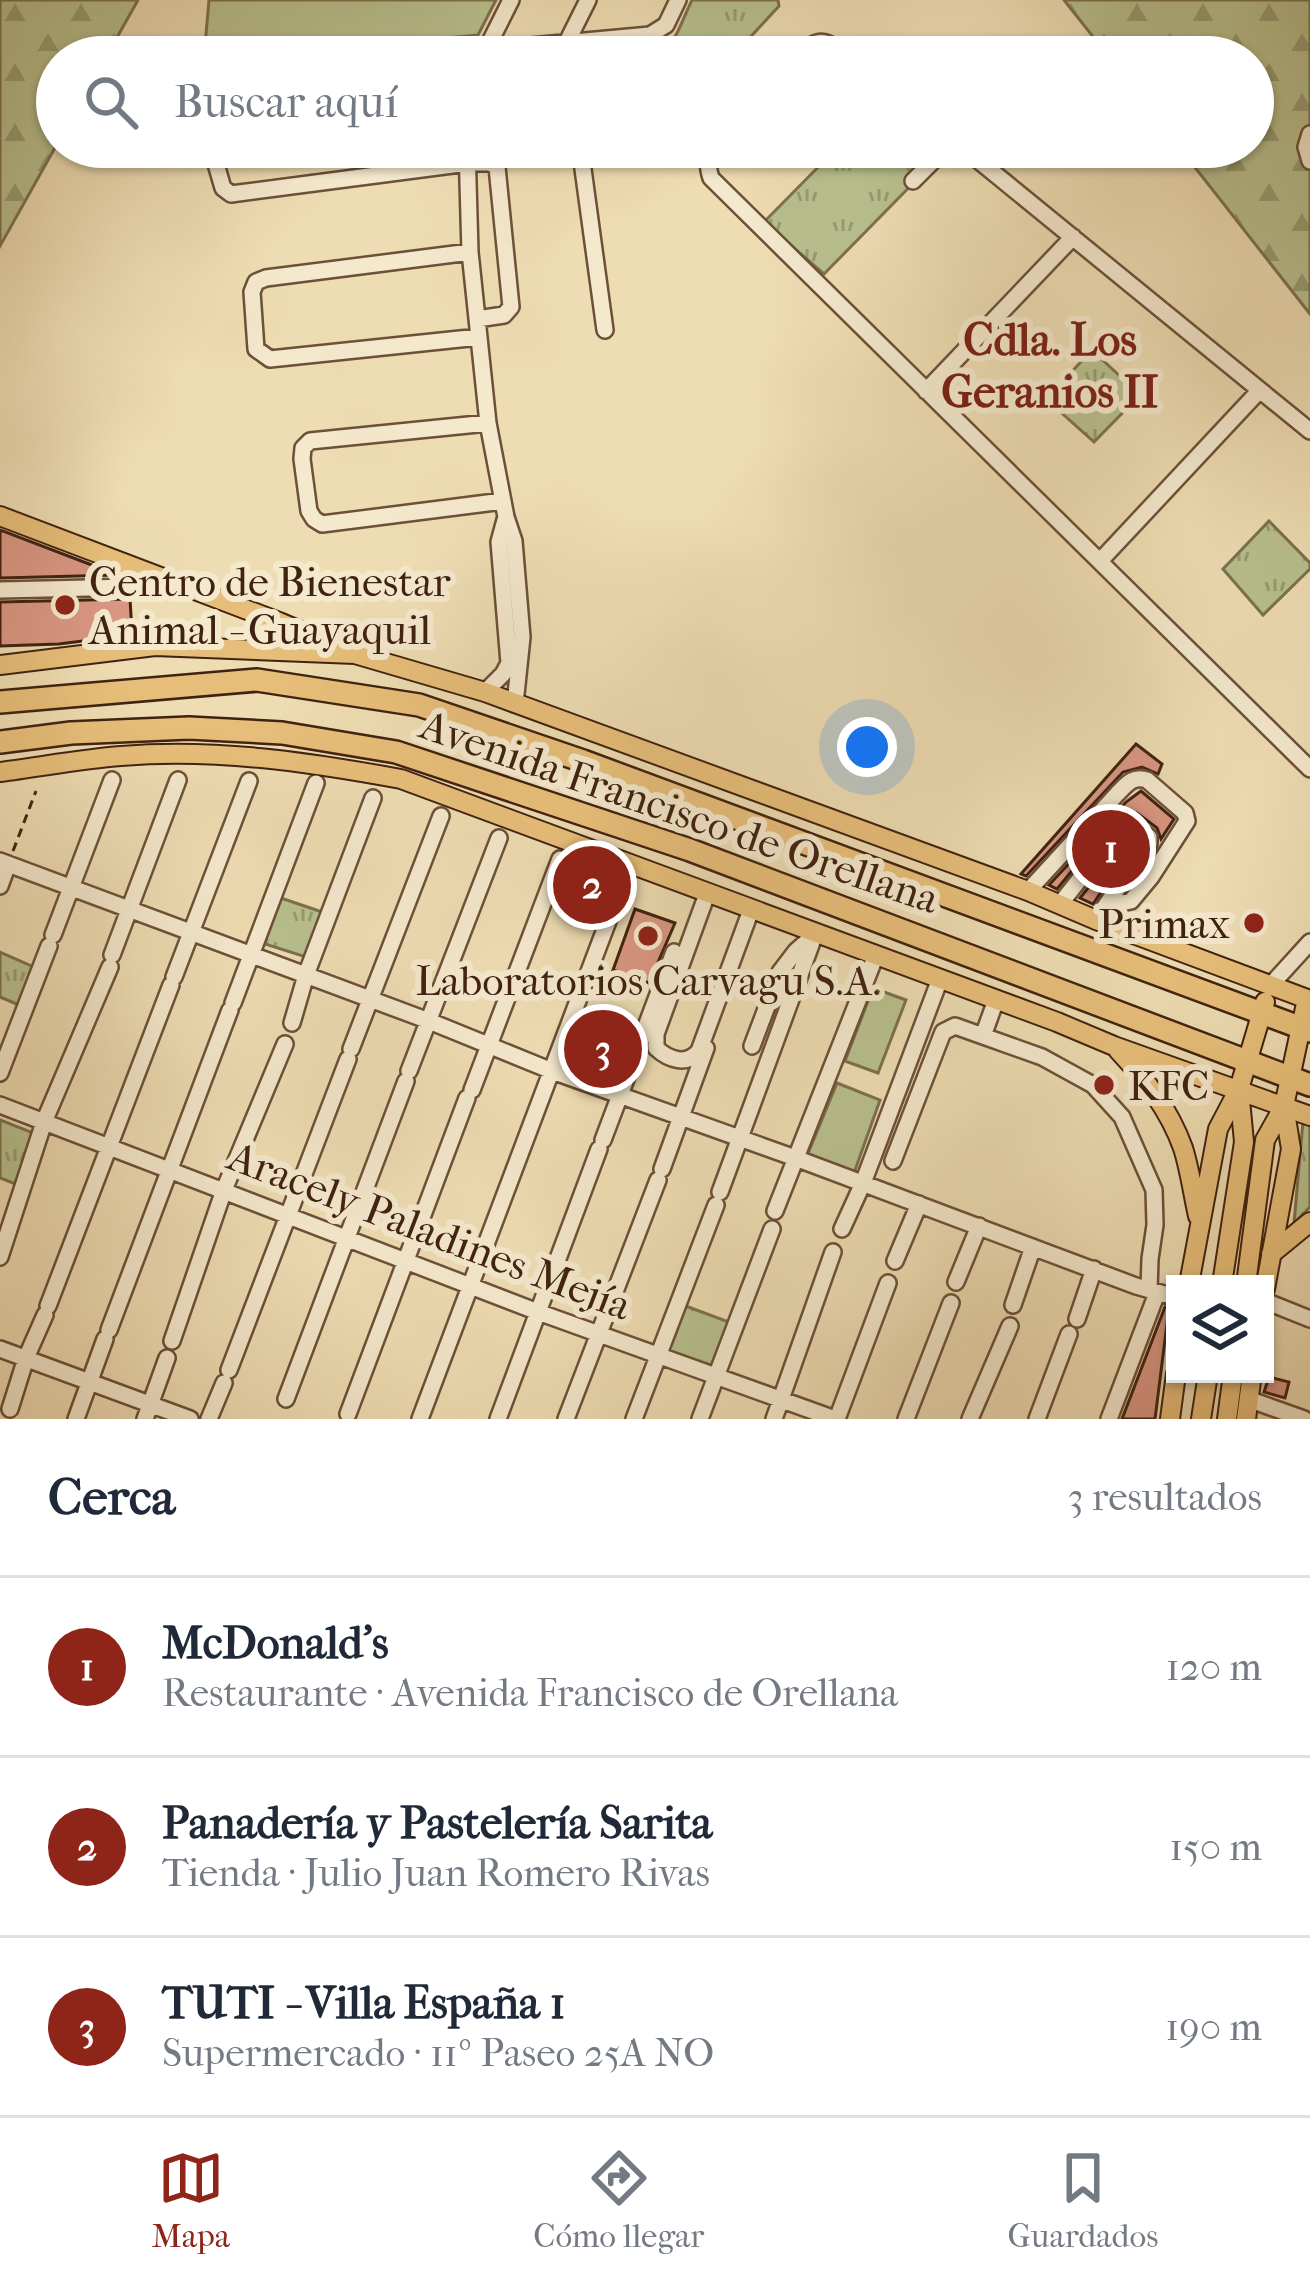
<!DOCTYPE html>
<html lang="es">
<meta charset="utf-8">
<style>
:root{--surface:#fff;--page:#f6f6f7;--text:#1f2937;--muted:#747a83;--line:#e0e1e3;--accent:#8f2418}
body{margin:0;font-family:"IM FELL French Canon",serif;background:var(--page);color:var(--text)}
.controls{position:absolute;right:36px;bottom:36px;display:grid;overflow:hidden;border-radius:0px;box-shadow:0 3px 9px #0004}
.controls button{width:108px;height:108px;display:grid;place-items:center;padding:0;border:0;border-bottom:3px solid var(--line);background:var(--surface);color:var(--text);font:60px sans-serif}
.you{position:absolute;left:867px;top:747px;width:42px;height:42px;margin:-30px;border:9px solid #fff;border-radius:50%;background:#1a73e8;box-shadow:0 0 0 18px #1a73e833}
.badge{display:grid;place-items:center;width:78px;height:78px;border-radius:50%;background:var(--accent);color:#fff;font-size:39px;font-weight:700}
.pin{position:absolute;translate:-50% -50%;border:6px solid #fff;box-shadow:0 3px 12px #0006}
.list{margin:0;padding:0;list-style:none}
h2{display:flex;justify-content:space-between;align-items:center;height:156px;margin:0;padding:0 48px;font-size:51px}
h2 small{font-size:39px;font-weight:400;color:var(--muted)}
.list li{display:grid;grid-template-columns:78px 1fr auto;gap:36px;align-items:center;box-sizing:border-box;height:180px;padding:0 48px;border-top:3px solid var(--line)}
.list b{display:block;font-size:45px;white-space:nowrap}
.list p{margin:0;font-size:39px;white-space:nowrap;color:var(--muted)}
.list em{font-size:39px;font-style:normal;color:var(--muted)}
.icon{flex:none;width:66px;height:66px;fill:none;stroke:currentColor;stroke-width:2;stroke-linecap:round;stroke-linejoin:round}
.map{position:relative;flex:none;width:1310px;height:1419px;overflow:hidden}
.search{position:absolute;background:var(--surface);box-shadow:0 3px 9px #0004;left:36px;right:36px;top:36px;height:132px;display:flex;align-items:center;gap:30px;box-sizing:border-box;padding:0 42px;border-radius:66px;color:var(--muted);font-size:45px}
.sheet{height:696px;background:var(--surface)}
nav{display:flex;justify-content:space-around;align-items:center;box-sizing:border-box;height:168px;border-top:3px solid var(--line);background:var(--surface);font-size:33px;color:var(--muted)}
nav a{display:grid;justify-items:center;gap:6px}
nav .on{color:var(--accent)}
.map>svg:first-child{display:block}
</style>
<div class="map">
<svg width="1310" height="1419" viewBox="0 0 1310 1419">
<defs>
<pattern id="forest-firs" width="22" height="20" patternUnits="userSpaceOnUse" patternTransform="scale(3)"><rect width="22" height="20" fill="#b8c08d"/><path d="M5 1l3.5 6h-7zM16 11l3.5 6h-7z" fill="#979c72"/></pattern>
<pattern id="park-tufts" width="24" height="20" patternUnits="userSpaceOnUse" patternTransform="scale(3)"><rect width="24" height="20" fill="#b8c08d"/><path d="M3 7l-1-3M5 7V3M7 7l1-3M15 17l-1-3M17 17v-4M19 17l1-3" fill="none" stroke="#979c72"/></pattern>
</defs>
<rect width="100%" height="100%" fill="#eedcb2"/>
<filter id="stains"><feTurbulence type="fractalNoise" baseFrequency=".00167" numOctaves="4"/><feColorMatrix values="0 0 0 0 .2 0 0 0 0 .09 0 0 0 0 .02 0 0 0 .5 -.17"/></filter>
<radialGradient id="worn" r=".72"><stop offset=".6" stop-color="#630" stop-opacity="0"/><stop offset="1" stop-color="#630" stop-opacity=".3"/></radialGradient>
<path fill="url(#forest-firs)" stroke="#7c714e" stroke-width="3" d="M 0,0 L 138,0 L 106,57 L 57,57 L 57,144 L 0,246 Z
M 1064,0 L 1310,0 L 1310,314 L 1179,147 L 1253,147 L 1253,57 L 1109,57 Z"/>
<path fill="url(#park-tufts)" stroke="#7c714e" stroke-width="3" d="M 692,0 L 778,0 L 779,6 L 732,57 L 628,57 L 628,52 C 679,49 671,44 692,0 Z
M 838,147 L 926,147 L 939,157 L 824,274 L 764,222 Z
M 1092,350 L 1140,395 L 1094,442 L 1046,399 Z
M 1269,521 L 1310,563 L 1310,569 L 1263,615 L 1223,569 Z
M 278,897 L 325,913 L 309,958 L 262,943 Z
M 0,952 L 36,968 L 19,1005 L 0,997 Z
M 0,1120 L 36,1134 L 18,1185 L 0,1178 Z
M 1303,1121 L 1310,1124 L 1310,1207 L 1294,1223 Z
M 683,1305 L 729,1322 L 710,1369 L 665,1353 Z"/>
<path fill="#b8c08d" stroke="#7c714e" stroke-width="3" d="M 209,0 L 496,0 L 478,35 L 243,57 L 204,57 Z
M 873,988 L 906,1000 L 878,1073 L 845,1061 Z
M 837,1083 L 880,1100 L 854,1173 L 807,1156 Z"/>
<path fill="#d99682" stroke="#402210" stroke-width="3" d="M 0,530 L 118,575 L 0,578 Z
M 130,599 L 132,632 L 122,636 L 59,644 L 0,646 L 0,602 Z
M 1136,744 L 1162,764 L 1158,774 L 1142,767 L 1123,772 L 1026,876 L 1021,874 Z
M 1141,791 L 1174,819 L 1161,839 L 1157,828 L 1137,813 L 1131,811 L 1118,815 L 1057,889 L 1049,885 L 1126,802 Z
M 1129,837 L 1135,842 L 1093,904 L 1080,898 Z
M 635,909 L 675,923 L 649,983 L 613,970 Z
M 593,1019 L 631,1031 L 622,1056 L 615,1051 L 583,1043 Z
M 1165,1307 L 1169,1308 L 1155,1419 L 1122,1419 Z
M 1269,1377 L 1289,1382 L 1285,1398 L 1264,1392 Z"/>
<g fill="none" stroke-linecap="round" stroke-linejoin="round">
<g stroke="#6c5038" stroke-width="20">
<path id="minor" d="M 486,50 L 511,0
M 463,57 L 469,52 L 486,50 L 650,35 L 666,25 L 678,0
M 568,57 L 566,44 L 588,0
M 799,57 C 819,35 826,40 848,57
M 1310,134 L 1306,147 L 1310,161
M 211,147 L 223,188 L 231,194 L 468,163 L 490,163 L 497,167 L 511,307 L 504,315 L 477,319
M 467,147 L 470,252 L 488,423 L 506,517 L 514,541 L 522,637 L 515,704
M 580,147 L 605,330
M 716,147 C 707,157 707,166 711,178 L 1310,769
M 962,147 L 1310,431
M 913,181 L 947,147
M 470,252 L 266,278 L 256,282 L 252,292 L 256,349 L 270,359 L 479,337
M 926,391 L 1073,237
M 488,423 L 310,441 L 303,448 L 302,459 L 309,511 L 314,519 L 322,524 L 503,501
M 1100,561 L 1259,391
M 0,590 L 177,586
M 485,692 L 503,674 L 509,663 L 499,542 L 505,520
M 0,861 L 429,1021 L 552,1071 L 798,1159 L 1136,1286 L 1175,1297
M 0,886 L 8,864
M 1028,891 L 1117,794 C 1126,785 1133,775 1147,780 L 1185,813 L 1187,821 L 1151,877 L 1131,901 L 1106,906
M 707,894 L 656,1034 L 656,1048 C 669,1060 687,1066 699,1051 L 751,910
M 1060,904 L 1122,826 L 1130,823 L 1149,837 L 1149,843 L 1104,908
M 53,935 L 112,780
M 112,955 L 178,780
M 174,977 L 249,781
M 1270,986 L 1310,942
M 996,1000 L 983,1036 L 1042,1057 L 1093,1085 L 1122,1117 L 1154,1190 L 1155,1225 L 1150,1259 L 1149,1290
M 233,1003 L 316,783
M 292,1023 L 306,975 L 373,798
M 752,1046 L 780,972 L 796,951 L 813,936
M 351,1049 L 441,816
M 560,1049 L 612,1063 L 619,1071 L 616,1084
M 409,1071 L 499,838
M 0,1073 L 49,946
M 472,1090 L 560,859
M 0,1105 L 538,1312 L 835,1419
M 603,1140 L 674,952
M 893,1161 L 943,1032 L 955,1026 L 983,1036
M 662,1169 L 706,1048
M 720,1192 L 815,934
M 775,1211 L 876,955
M 842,1229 L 863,1183 L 940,979
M 0,1257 L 44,1122 L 110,967
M 895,1261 L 919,1204
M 956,1282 L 979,1226
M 1265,1301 L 1310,1319
M 1013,1305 L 1033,1247
M 48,1306 L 171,985
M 1077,1319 L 1094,1269
M 109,1330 L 230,1010
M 172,1341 L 224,1190 L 285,1044
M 0,1349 L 190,1419
M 229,1370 L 348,1059
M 286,1399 L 406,1081
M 1248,1399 L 1304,1419
M 10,1409 L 26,1358 L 45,1315
M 348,1414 L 467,1098
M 76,1419 L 105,1339
M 145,1419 L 167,1358
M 209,1419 L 224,1383
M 420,1419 L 630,863
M 498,1419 L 599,1149
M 566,1419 L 658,1180
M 634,1419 L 716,1205
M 700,1419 L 772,1229
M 774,1419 L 833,1252
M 837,1419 L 888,1283
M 906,1419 L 951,1303
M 970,1419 L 1010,1326
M 1037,1419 L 1069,1334
M 1109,1419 L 1157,1293"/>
</g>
<g stroke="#402210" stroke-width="22">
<path id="major" d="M 0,516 L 279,622 L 345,650
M 0,665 L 155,646 L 355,654 L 485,692 L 1028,891 L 1096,920 L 1310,1000
M 0,772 C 40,767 81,759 121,756 C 215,748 308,762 401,779 L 1057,1022 L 1114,1046 L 1310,1116
M 1118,1050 C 1145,1079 1169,1109 1183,1148 C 1190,1170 1193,1194 1198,1216
M 1271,1254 L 1310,1222
M 1189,1284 L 1218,1129 L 1239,1089 L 1265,1002
M 1222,1284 L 1244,1142 L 1239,1089
M 1246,1284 L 1265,1140 L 1284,1106 L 1307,999
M 1265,1289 L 1291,1149 L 1284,1106
M 1170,1419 L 1176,1374
M 1201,1419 L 1208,1374
M 1227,1419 L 1233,1374
M 1246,1419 L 1252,1374"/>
</g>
<g stroke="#402210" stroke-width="26">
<path id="highway" d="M 0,702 L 257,680 L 419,705 L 583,761 L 1310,1031
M 0,742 L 71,733 L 189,728 L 282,733 L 396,752 L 690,850 L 1310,1085"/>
</g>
<path stroke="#402210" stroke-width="3" stroke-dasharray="9 6" stroke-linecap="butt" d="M 13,851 L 36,791"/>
<use href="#minor" stroke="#f4e8cd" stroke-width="15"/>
<use href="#major" stroke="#e7be79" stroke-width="18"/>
<use href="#highway" stroke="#e7be79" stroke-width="21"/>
</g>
<g fill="#8f2418" stroke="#f4e8cd" stroke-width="4.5">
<circle cx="65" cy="605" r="12"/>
<circle cx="1254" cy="923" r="12"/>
<circle cx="648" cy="936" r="12"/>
<circle cx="1104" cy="1085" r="12"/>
</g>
<g text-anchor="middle" stroke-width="12" stroke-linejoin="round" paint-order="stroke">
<g font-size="42" fill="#402210" stroke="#f4e8cd" text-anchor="start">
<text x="89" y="596">Centro de Bienestar<tspan x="89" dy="48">Animal - Guayaquil</tspan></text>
<text x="1230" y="938" text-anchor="end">Primax</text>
<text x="648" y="995" text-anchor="middle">Laboratorios Carvagu S.A.</text>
<text x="1128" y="1100">KFC</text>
</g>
<g font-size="42" fill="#402210" stroke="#f4e8cd">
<text transform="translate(680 811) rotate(19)" y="15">Avenida Francisco de Orellana</text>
<text transform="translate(430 1230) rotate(21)" y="15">Aracely Paladines Mejía</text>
</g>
<g font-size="45" font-weight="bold" fill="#7a1f14" stroke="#f4e8cd">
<text x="1050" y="355">Cdla. Los<tspan x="1050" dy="52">Geranios II</tspan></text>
</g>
</g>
<rect width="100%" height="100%" filter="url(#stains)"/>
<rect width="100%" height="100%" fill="url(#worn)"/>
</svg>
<div class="controls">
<button><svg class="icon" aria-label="layers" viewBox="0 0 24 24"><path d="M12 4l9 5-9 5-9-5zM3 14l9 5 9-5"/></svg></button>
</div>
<div class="you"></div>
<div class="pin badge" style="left:1111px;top:849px">1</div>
<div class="pin badge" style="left:592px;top:885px">2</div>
<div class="pin badge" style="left:603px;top:1049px">3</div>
<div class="search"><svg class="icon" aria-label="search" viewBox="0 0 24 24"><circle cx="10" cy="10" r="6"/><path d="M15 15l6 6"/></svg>Buscar aquí</div>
</div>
<section class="sheet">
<h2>Cerca<small>3 resultados</small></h2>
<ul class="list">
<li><span class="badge">1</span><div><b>McDonald's</b><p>Restaurante · Avenida Francisco de Orellana</p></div><em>120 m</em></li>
<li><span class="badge">2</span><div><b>Panadería y Pastelería Sarita</b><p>Tienda · Julio Juan Romero Rivas</p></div><em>150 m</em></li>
<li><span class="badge">3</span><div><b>TUTI - Villa España 1</b><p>Supermercado · 11º Paseo 25A NO</p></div><em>190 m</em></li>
</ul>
</section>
<nav>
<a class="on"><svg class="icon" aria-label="map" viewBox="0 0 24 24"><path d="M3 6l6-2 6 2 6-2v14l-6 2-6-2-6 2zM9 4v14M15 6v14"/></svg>Mapa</a>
<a><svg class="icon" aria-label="directions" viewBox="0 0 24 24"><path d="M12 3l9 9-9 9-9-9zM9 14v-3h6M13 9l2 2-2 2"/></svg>Cómo llegar</a>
<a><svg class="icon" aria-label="saved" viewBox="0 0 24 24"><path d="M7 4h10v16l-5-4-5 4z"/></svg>Guardados</a>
</nav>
